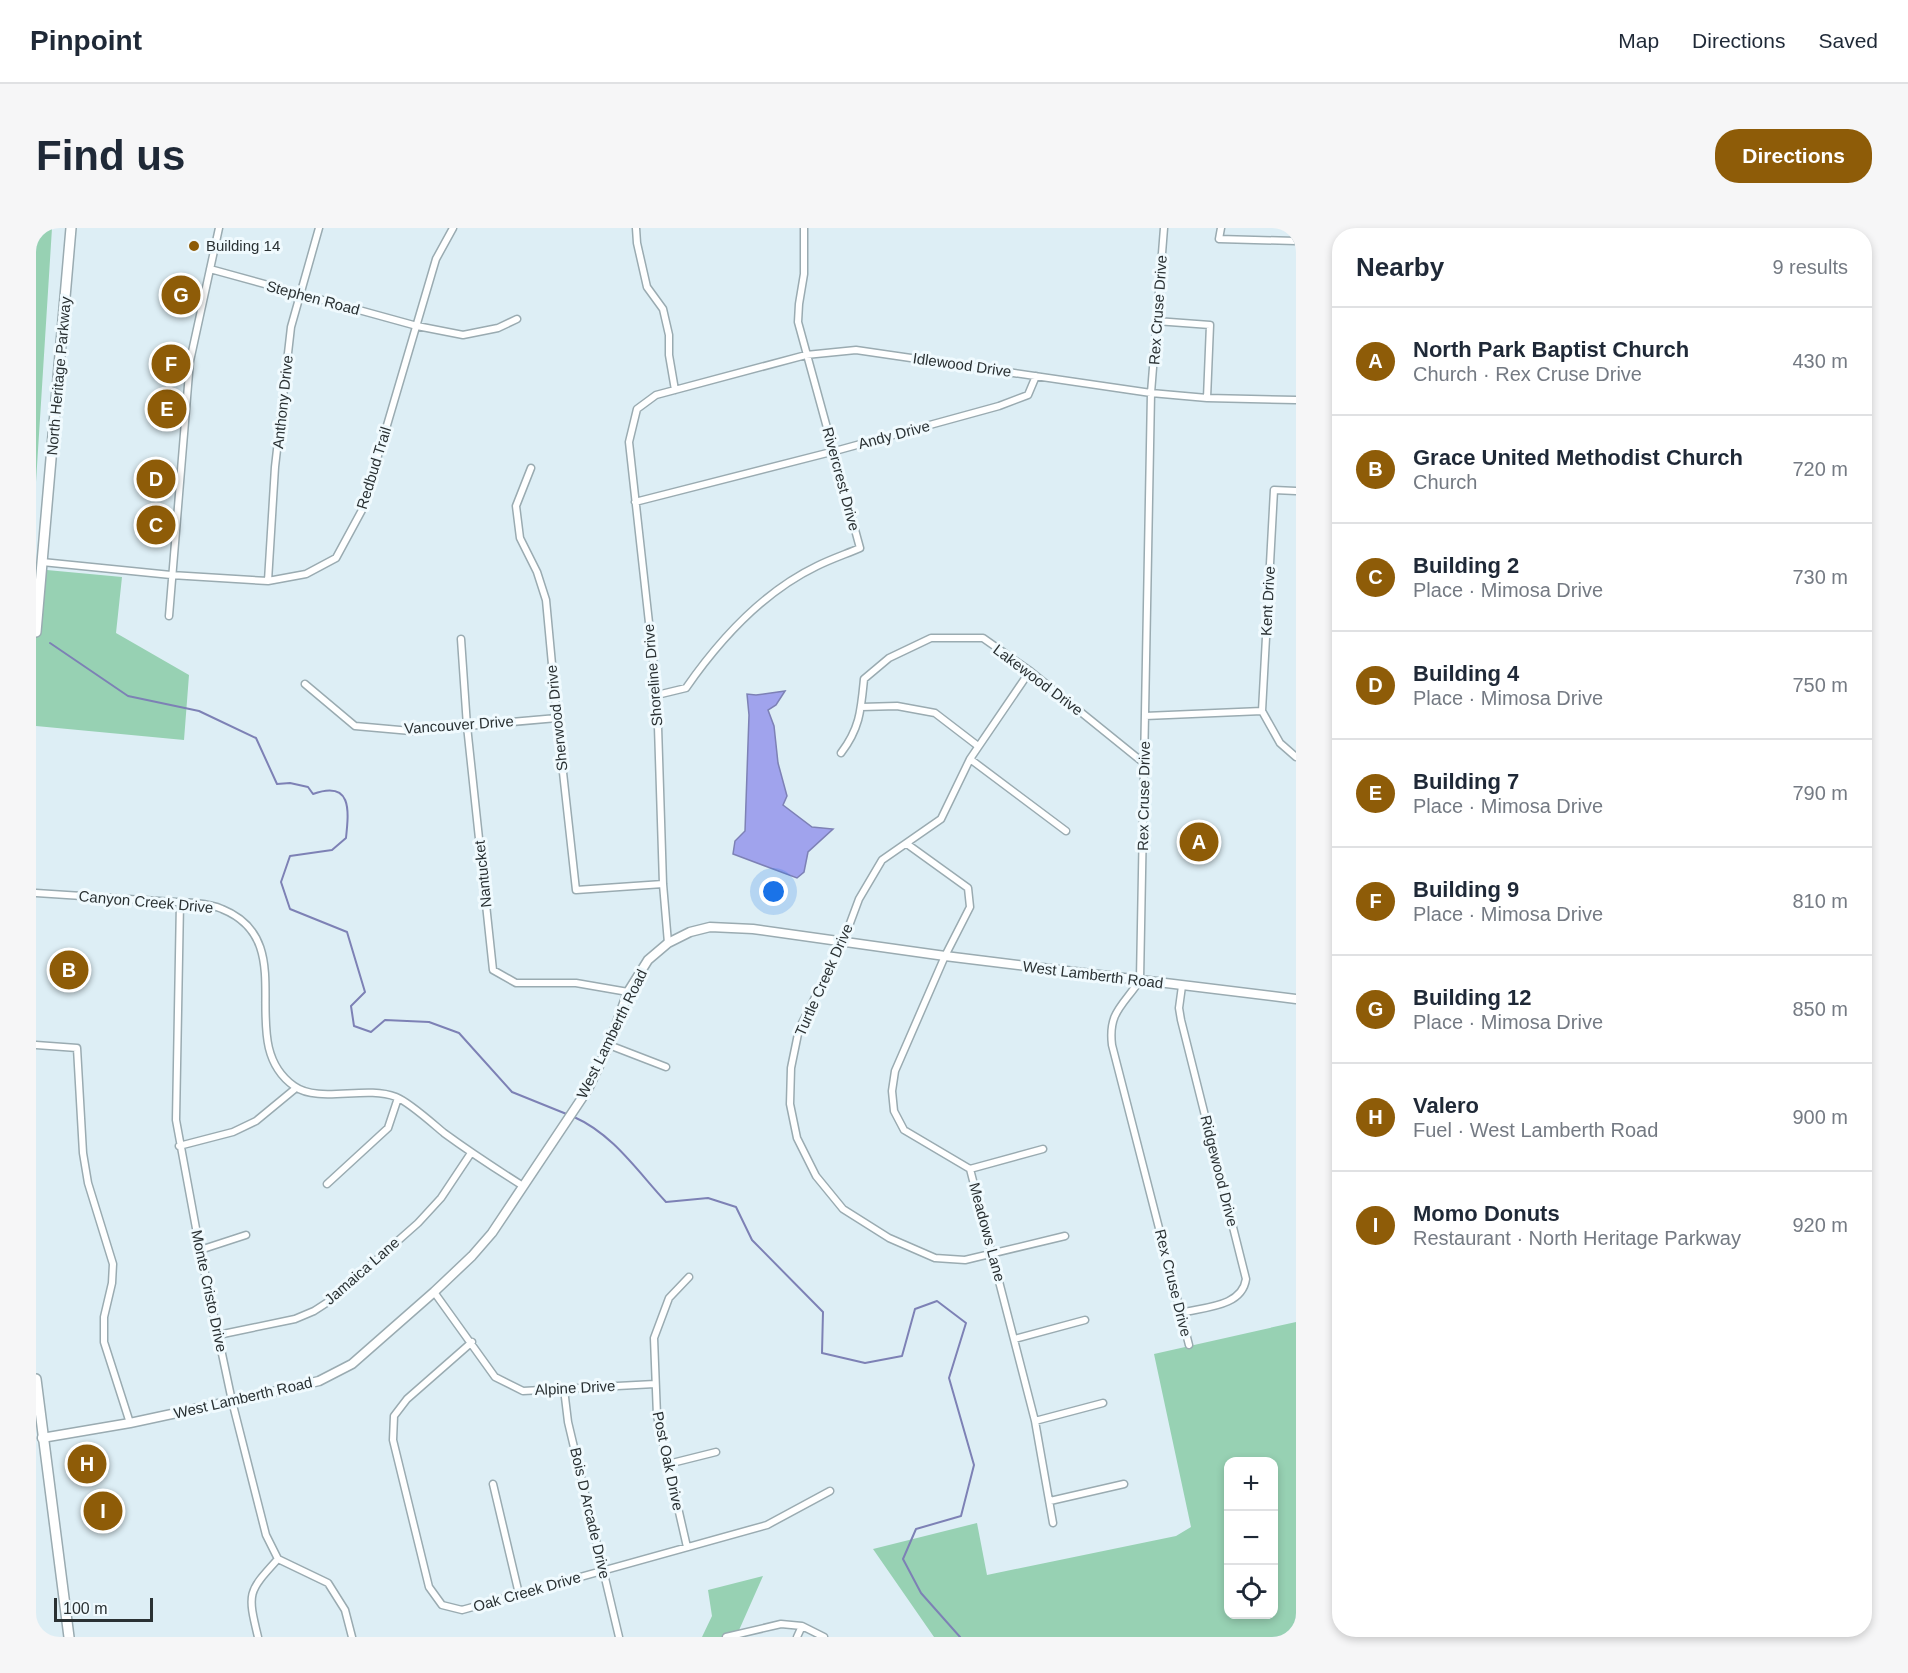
<!DOCTYPE html>
<meta charset="utf-8">
<style>
:root{--surface:#fff;--page:#f6f6f7;--text:#1f2937;--muted:#747a83;--line:#e0e1e3;--accent:#8e5c08}
body{margin:0;font-family:Arial,sans-serif;background:var(--page);color:var(--text)}
.controls{position:absolute;right:18px;bottom:18px;display:grid;overflow:hidden;border-radius:12px;box-shadow:0 3px 9px #0003}
.controls button{width:54px;height:54px;display:grid;place-items:center;padding:0;border:0;border-bottom:2px solid var(--line);background:var(--surface);color:var(--text);font:30px sans-serif}
.scale{position:absolute;left:18px;bottom:15px;width:99px;box-sizing:border-box;padding-left:6px;border:3px solid #2a3133;border-top:0;font-size:16px;line-height:21px;white-space:nowrap;color:#2a3133;-webkit-text-stroke:4px #f0fafe;paint-order:stroke}
.you{position:absolute;left:738px;top:664px;width:21px;height:21px;margin:-15px;border:4px solid #fff;border-radius:50%;background:#1a73e8;box-shadow:0 0 0 9px #1a73e833}
.badge{display:grid;place-items:center;width:39px;height:39px;border-radius:50%;background:var(--accent);color:#fff;font-size:20px;font-weight:700}
.pin{position:absolute;translate:-50% -50%;border:3px solid #fff;box-shadow:0 2px 6px #0006}
.list{margin:0;padding:0;list-style:none}
h2{display:flex;justify-content:space-between;align-items:center;height:78px;margin:0;padding:0 24px;font-size:26px}
h2 small{font-size:20px;font-weight:400;color:var(--muted)}
.list li{display:grid;grid-template-columns:39px 1fr auto;gap:18px;align-items:center;box-sizing:border-box;height:108px;padding:0 24px;border-top:2px solid var(--line)}
.list b{display:block;font-size:22px;white-space:nowrap}
.list p{margin:0;font-size:20px;white-space:nowrap;color:var(--muted)}
.list em{font-size:20px;font-style:normal;color:var(--muted)}
.icon{flex:none;width:33px;height:33px;fill:none;stroke:currentColor;stroke-width:2;stroke-linecap:round;stroke-linejoin:round}
.map{position:relative;flex:none;width:1260px;height:1409px;overflow:hidden;border-radius:24px}
header{display:flex;align-items:center;gap:36px;box-sizing:border-box;height:84px;padding:0 30px;background:var(--surface);border-bottom:2px solid var(--line)}
header strong{font-size:28px}
nav{display:flex;gap:33px;margin-inline-start:auto;font-size:21px}
.intro{display:flex;align-items:center;justify-content:space-between;box-sizing:border-box;height:144px;padding:0 36px}
h1{margin:0;font-size:42px}
.button{padding:15px 27px;border-radius:24px;background:var(--accent);color:#fff;font-size:21px;font-weight:700}
main{display:flex;gap:36px;padding:0 36px}
aside{flex:1;background:var(--surface);border-radius:24px;box-shadow:0 3px 9px #0003}
.map>svg:first-child{display:block}
</style>
<header>
<strong>Pinpoint</strong>
<nav><a>Map</a><a>Directions</a><a>Saved</a></nav>
</header>
<div class="intro"><h1>Find us</h1><a class="button">Directions</a></div>
<main>
<div class="map">
<svg width="1260" height="1409" viewBox="0 0 1260 1409">
<rect width="100%" height="100%" fill="#ddeef5"/>
<path fill="#97d1b3" fill-rule="evenodd" d="M 0,0 L 16,0 L 0,254 Z
M 0,341 L 86,349 L 80,405 L 153,447 L 148,512 L 0,498 Z
M 1260,1094 L 1260,1409 L 898,1409 L 837,1321 L 941,1295 L 951,1347 L 1140,1308 L 1155,1299 L 1118,1126 ZM 1192,1234 L 1238,1234 L 1238,1386 L 1192,1386 Z
M 727,1348 L 700,1409 L 666,1409 L 676,1388 L 672,1362 Z"/>
<path fill="#a0a3ed" stroke="#7d81b5" stroke-width="1.5" d="M 749,463 L 740,477 L 732,482 L 738,498 L 742,535 L 751,568 L 747,577 L 776,599 L 797,601 L 772,624 L 768,644 L 761,650 L 697,626 L 699,613 L 709,603 L 713,487 L 711,466 L 720,467 Z"/>
<g fill="none" stroke-linecap="round" stroke-linejoin="round">
<path stroke="#7d81b5" stroke-width="2" d="M 14,415 L 92,468 L 163,483 L 220,510 L 241,556 L 254,555 L 272,559 L 277,566 C 316,552 313,582 310,610 L 296,622 L 254,628 L 245,654 L 254,681 L 311,704 L 329,764 L 315,778 L 318,798 L 335,804 L 349,792 L 393,794 L 423,805 L 476,864 L 533,887
M 538,889 C 577,906 602,944 630,974 L 672,970 L 700,979 L 716,1012 L 787,1084 L 786,1125 L 829,1135 L 866,1128 L 879,1081 L 901,1073 L 930,1095 L 913,1150 L 938,1237 L 925,1288 L 880,1301 L 867,1331 L 885,1365 L 924,1409"/>
<g stroke="#9aabb1" stroke-width="9">
<path id="minor" d="M 600,0 L 601,15 L 611,59 L 627,81 L 633,107 L 633,127 L 639,162
M 1128,0 L 1115,165 L 1104,752 C 1087,778 1072,784 1076,817 L 1153,1117
M 1185,0 L 1183,11 L 1260,13
M 174,41 L 381,98 L 427,107 L 462,100 L 481,91
M 1120,93 L 1174,97 L 1171,170
M 495,240 L 480,278 L 484,310 L 501,344 L 510,372 L 521,490 L 540,662 L 627,656
M 599,274 L 799,223 L 963,178 L 992,167 L 1000,148
M 6,334 L 135,347 L 232,353 L 270,346 L 300,330 L 326,282 L 400,31 L 417,0
M 232,353 L 239,239 L 255,99 L 283,0
M 133,388 L 154,133 L 183,0
M 425,411 L 431,498 L 457,742 L 480,755 L 540,755 L 592,764
M 994,443 L 934,531 L 905,591 L 846,632 L 823,671 L 807,714 L 763,801 L 755,840 L 754,876 L 761,910 L 780,948 L 807,981 L 853,1010 L 899,1030 L 929,1032 L 1029,1008
M 269,456 L 319,498 L 375,503 L 521,490
M 621,467 L 650,460 C 684,411 727,364 781,338 C 795,331 810,326 824,320 L 762,94 L 763,76 L 768,46 L 768,0
M 825,479 L 861,478 L 899,485 L 942,518
M 1226,483 L 1238,262 L 1260,263
M 1226,483 L 1244,515 L 1260,529
M 1109,488 L 1226,483
M 805,525 C 824,500 825,482 828,451 L 853,430 L 895,410 L 947,410 L 994,443 L 1109,536
M 934,531 L 1030,603
M 871,616 L 932,660 L 934,679 L 909,728 L 859,843 L 856,863 L 858,883 L 868,902 L 934,941 L 999,1193 L 1017,1295
M 0,665 C 41,668 82,670 123,673 C 141,674 170,674 186,681 C 268,714 196,814 258,858 C 283,876 329,857 360,869 C 373,874 396,895 408,905 C 434,924 460,941 487,958
M 144,674 L 140,892 L 164,1022 L 196,1173 L 230,1307 L 242,1331 L 292,1355 L 309,1382 L 316,1409
M 632,715 L 627,656 L 621,467 L 593,214 L 601,181 L 620,167 L 770,127 L 820,122 L 1115,165 L 1171,170 L 1260,172
M 0,817 L 41,820 L 47,925 L 52,955 L 77,1036 L 76,1055 L 68,1089 L 68,1114 L 94,1195
M 573,817 L 630,839
M 143,918 L 197,904 L 220,893 L 260,860
M 934,941 L 1007,921
M 291,956 L 352,900 L 362,870
M 164,1022 L 210,1007
M 398,1064 L 459,1149 L 487,1163 L 619,1156
M 1145,1085 C 1168,1079 1206,1079 1210,1051 L 1145,792 L 1143,780 L 1146,758
M 182,1107 L 259,1091 L 278,1083 L 295,1072 L 382,995 L 405,970 L 435,925
M 979,1111 L 1049,1092
M 436,1114 L 371,1171 L 358,1188 L 357,1212 L 393,1359 L 406,1377 L 426,1382 L 731,1297 L 794,1263
M 528,1161 L 532,1194 L 583,1409
M 999,1193 L 1067,1175
M 632,1236 L 680,1224
M 457,1256 L 483,1366
M 1014,1273 L 1088,1256
M 651,1319 L 621,1188 L 618,1110 L 633,1070 L 653,1049
M 222,1409 C 211,1364 212,1364 242,1331
M 690,1409 L 745,1396 L 766,1398 L 788,1409
M 761,1409 L 766,1398"/>
</g>
<g stroke="#9aabb1" stroke-width="11">
<path id="tertiary" d="M 6,1210 L 94,1195 L 215,1169 L 283,1153 L 316,1136 L 398,1064 L 436,1028 L 456,1005 L 552,861 L 573,817 L 592,764 L 612,732 L 632,715 L 654,704 L 674,699 L 717,701 L 909,728 L 1260,771"/>
</g>
<g stroke="#9aabb1" stroke-width="12">
<path id="secondary" d="M 0,404 L 35,0
M 0,1151 L 33,1409"/>
</g>
<use href="#minor" stroke="#fff" stroke-width="6"/>
<use href="#tertiary" stroke="#fff" stroke-width="8"/>
<use href="#secondary" stroke="#fff" stroke-width="9"/>
</g>
<circle fill="#8e5c08" stroke="#f0fafe" stroke-width="2" cx="158" cy="18" r="6"/>
<g text-anchor="middle" stroke-width="6" stroke-linejoin="round" paint-order="stroke">
<g font-size="15" fill="#2a3133" stroke="#f0fafe" text-anchor="start">
<text x="170" y="23">Building 14</text>
</g>
<g font-size="15" fill="#2a3133" stroke="#f0fafe">
<text transform="translate(277 70) rotate(15)" y="5">Stephen Road</text>
<text transform="translate(1122 82) rotate(-86)" y="5">Rex Cruse Drive</text>
<text transform="translate(926 137) rotate(8)" y="5">Idlewood Drive</text>
<text transform="translate(23 148) rotate(-85)" y="5">North Heritage Parkway</text>
<text transform="translate(247 174) rotate(-84)" y="5">Anthony Drive</text>
<text transform="translate(858 207) rotate(-15)" y="5">Andy Drive</text>
<text transform="translate(338 240) rotate(-73)" y="5">Redbud Trail</text>
<text transform="translate(805 251) rotate(75)" y="5">Rivercrest Drive</text>
<text transform="translate(1232 373) rotate(-87)" y="5">Kent Drive</text>
<text transform="translate(617 447) rotate(-95)" y="5">Shoreline Drive</text>
<text transform="translate(1002 452) rotate(37)" y="5">Lakewood Drive</text>
<text transform="translate(521 490) rotate(-96)" y="5">Sherwood Drive</text>
<text transform="translate(423 497) rotate(-4)" y="5">Vancouver Drive</text>
<text transform="translate(1108 568) rotate(-89)" y="5">Rex Cruse Drive</text>
<text transform="translate(447 646) rotate(-96)" y="5">Nantucket</text>
<text transform="translate(110 674) rotate(5)" y="5">Canyon Creek Drive</text>
<text transform="translate(1057 747) rotate(7)" y="5">West Lamberth Road</text>
<text transform="translate(788 752) rotate(-66)" y="5">Turtle Creek Drive</text>
<text transform="translate(576 806) rotate(-64)" y="5">West Lamberth Road</text>
<text transform="translate(1183 943) rotate(76)" y="5">Ridgewood Drive</text>
<text transform="translate(951 1004) rotate(75)" y="5">Meadows Lane</text>
<text transform="translate(326 1043) rotate(-41)" y="5">Jamaica Lane</text>
<text transform="translate(1137 1055) rotate(76)" y="5">Rex Cruse Drive</text>
<text transform="translate(173 1063) rotate(78)" y="5">Monte Cristo Drive</text>
<text transform="translate(539 1160) rotate(-3)" y="5">Alpine Drive</text>
<text transform="translate(207 1170) rotate(-13)" y="5">West Lamberth Road</text>
<text transform="translate(632 1233) rotate(78)" y="5">Post Oak Drive</text>
<text transform="translate(554 1285) rotate(77)" y="5">Bois D Arcade Drive</text>
<text transform="translate(491 1364) rotate(-16)" y="5">Oak Creek Drive</text>
</g>
</g>
</svg>
<div class="controls">
<button>+</button>
<button>−</button>
<button><svg class="icon" aria-label="locate" viewBox="0 0 24 24"><circle cx="12" cy="12" r="6"/><path d="M12 2v4M12 18v4M2 12h4M18 12h4"/></svg></button>
</div>
<div class="scale">100 m</div>
<div class="you"></div>
<div class="pin badge" style="left:1163px;top:614px">A</div>
<div class="pin badge" style="left:33px;top:742px">B</div>
<div class="pin badge" style="left:120px;top:297px">C</div>
<div class="pin badge" style="left:120px;top:251px">D</div>
<div class="pin badge" style="left:131px;top:181px">E</div>
<div class="pin badge" style="left:135px;top:136px">F</div>
<div class="pin badge" style="left:145px;top:67px">G</div>
<div class="pin badge" style="left:51px;top:1236px">H</div>
<div class="pin badge" style="left:67px;top:1283px">I</div>
</div>
<aside>
<h2>Nearby<small>9 results</small></h2>
<ul class="list">
<li><span class="badge">A</span><div><b>North Park Baptist Church</b><p>Church · Rex Cruse Drive</p></div><em>430 m</em></li>
<li><span class="badge">B</span><div><b>Grace United Methodist Church</b><p>Church</p></div><em>720 m</em></li>
<li><span class="badge">C</span><div><b>Building 2</b><p>Place · Mimosa Drive</p></div><em>730 m</em></li>
<li><span class="badge">D</span><div><b>Building 4</b><p>Place · Mimosa Drive</p></div><em>750 m</em></li>
<li><span class="badge">E</span><div><b>Building 7</b><p>Place · Mimosa Drive</p></div><em>790 m</em></li>
<li><span class="badge">F</span><div><b>Building 9</b><p>Place · Mimosa Drive</p></div><em>810 m</em></li>
<li><span class="badge">G</span><div><b>Building 12</b><p>Place · Mimosa Drive</p></div><em>850 m</em></li>
<li><span class="badge">H</span><div><b>Valero</b><p>Fuel · West Lamberth Road</p></div><em>900 m</em></li>
<li><span class="badge">I</span><div><b>Momo Donuts</b><p>Restaurant · North Heritage Parkway</p></div><em>920 m</em></li>
</ul>
</aside>
</main>
